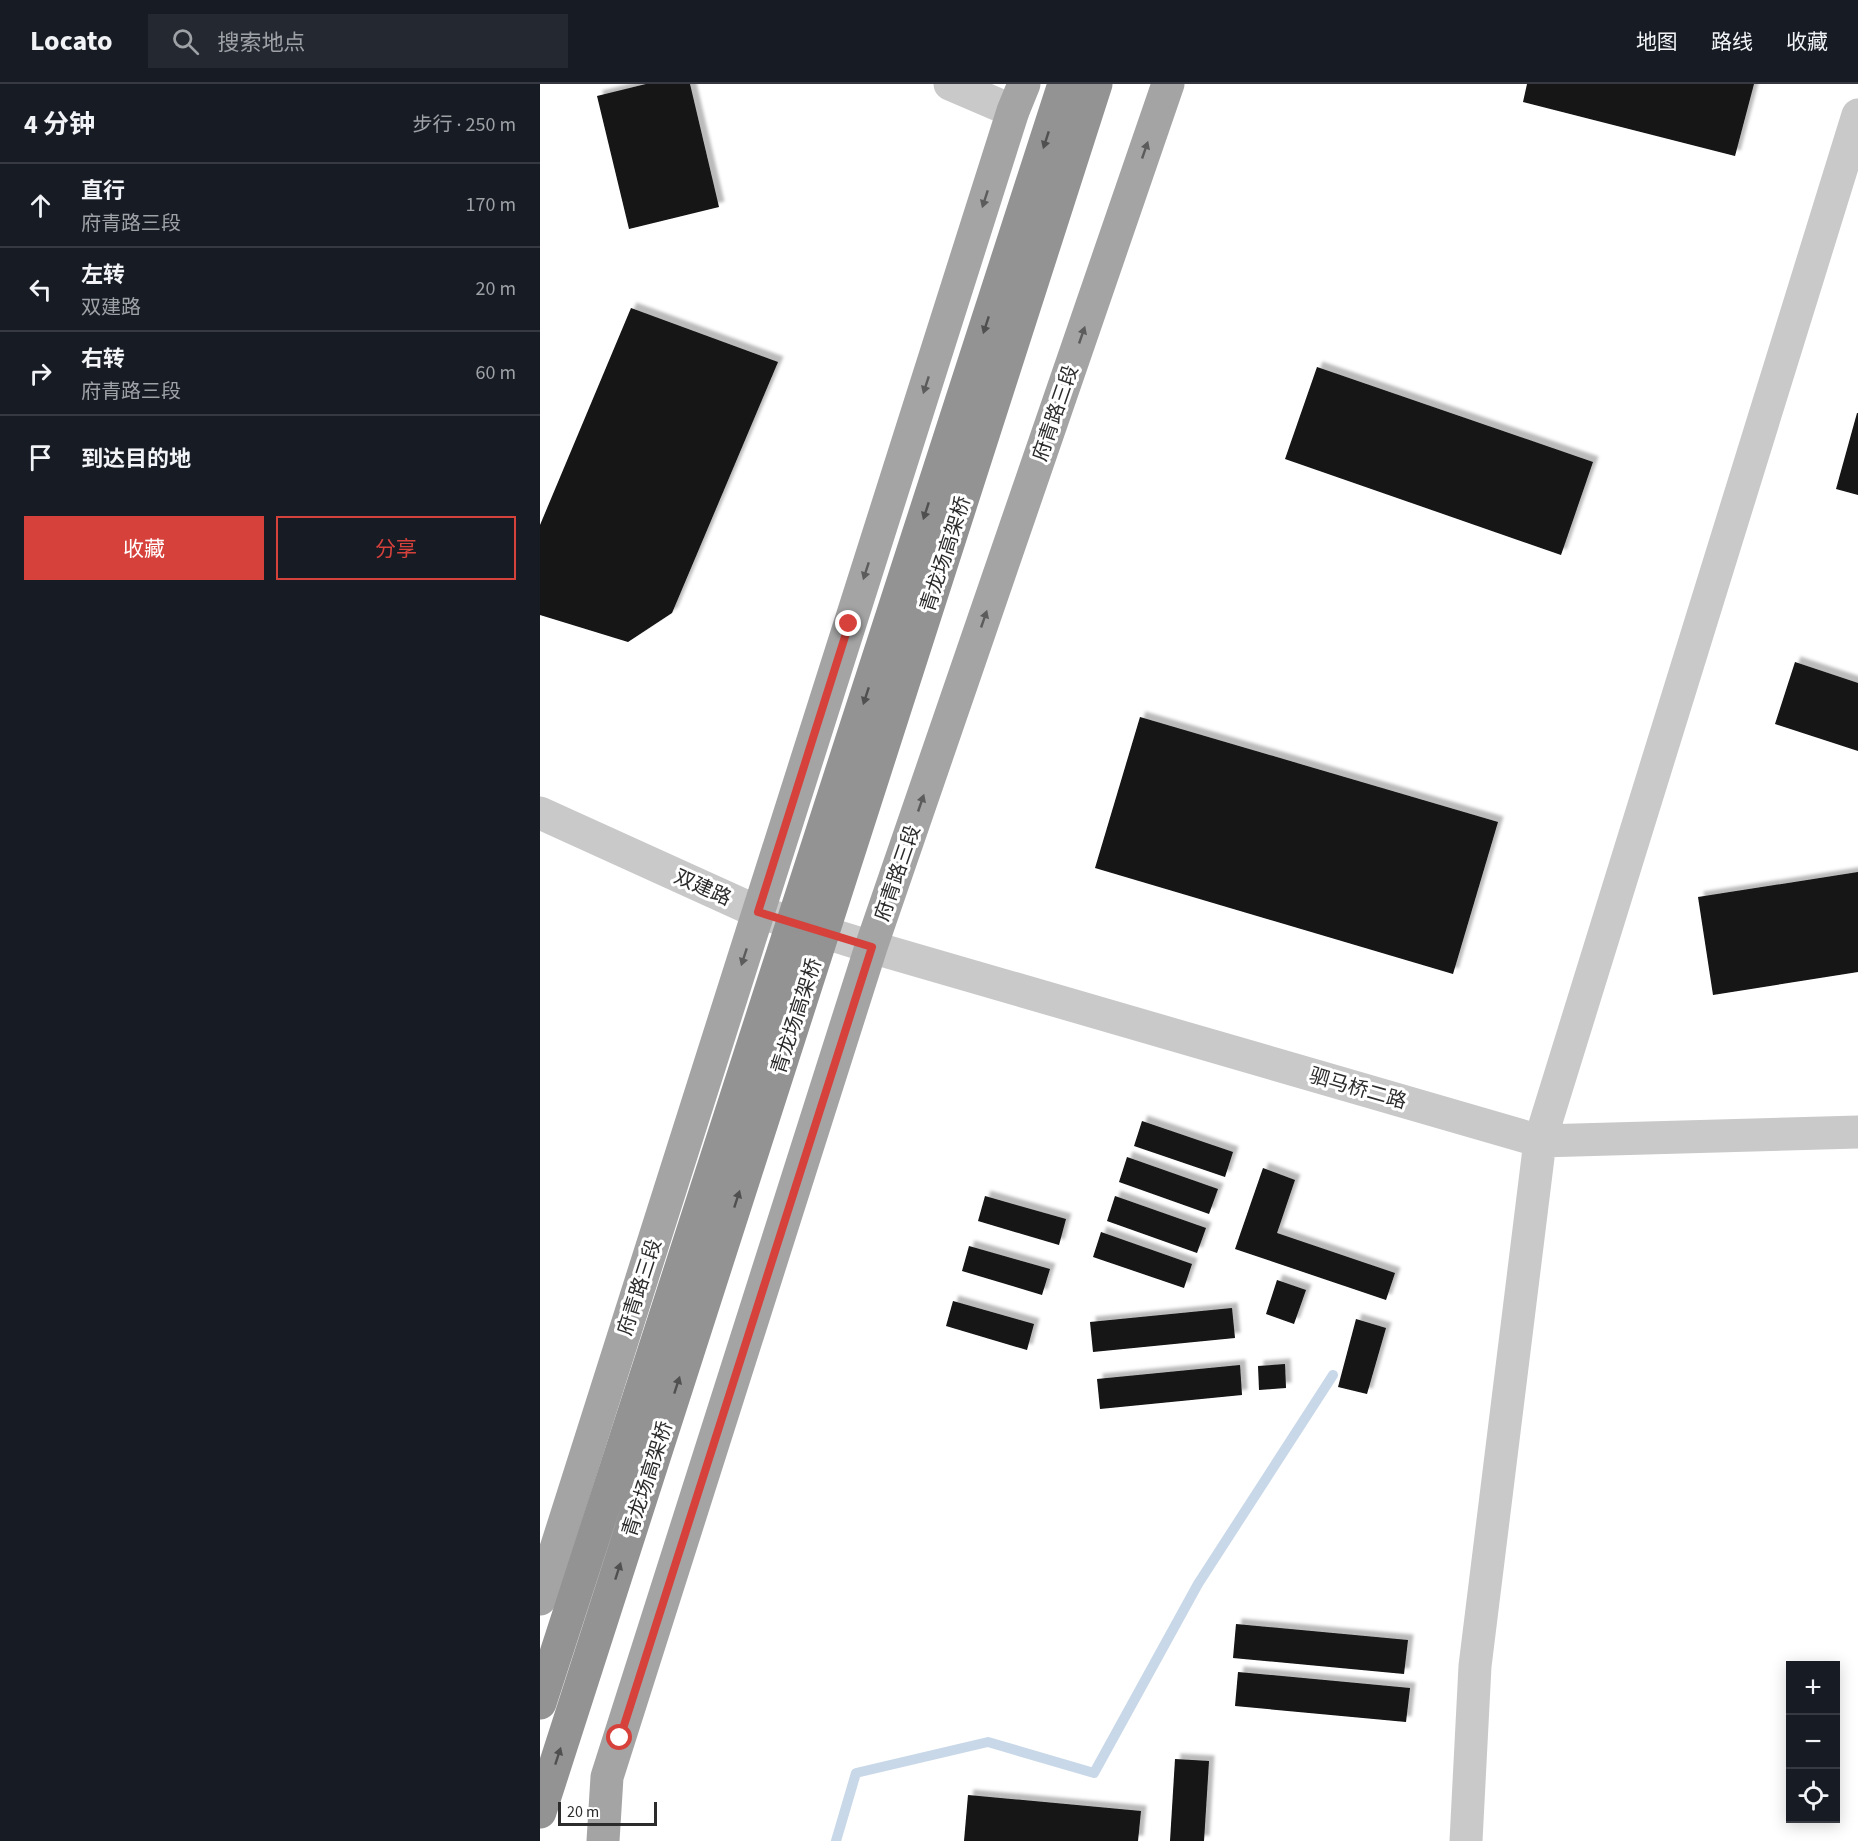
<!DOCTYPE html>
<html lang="zh">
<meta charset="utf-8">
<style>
:root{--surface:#171b24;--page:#242831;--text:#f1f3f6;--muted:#9ea1a6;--line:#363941;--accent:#d7413b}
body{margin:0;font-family:"Source Sans 3","Noto Sans SC",sans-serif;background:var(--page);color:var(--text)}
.controls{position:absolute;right:18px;bottom:18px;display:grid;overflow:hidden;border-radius:0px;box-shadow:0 3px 15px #0003}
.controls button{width:54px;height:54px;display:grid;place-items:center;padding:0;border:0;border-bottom:2px solid var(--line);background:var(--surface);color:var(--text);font:30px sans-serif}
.scale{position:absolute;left:18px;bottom:15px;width:99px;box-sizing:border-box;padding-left:6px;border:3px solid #2c2c2c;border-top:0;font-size:16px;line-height:21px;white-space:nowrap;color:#2c2c2c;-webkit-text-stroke:4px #fff;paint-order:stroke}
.stop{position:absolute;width:18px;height:18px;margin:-14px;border:4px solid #d7413b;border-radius:50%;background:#fff}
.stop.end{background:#d7413b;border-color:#fff;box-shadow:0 2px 6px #0008}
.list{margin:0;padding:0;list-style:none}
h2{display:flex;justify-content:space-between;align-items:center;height:78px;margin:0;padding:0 24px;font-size:26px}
h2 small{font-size:20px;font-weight:400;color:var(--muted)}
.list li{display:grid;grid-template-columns:39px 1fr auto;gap:18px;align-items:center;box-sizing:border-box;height:84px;padding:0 24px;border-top:2px solid var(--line)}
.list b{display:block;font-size:22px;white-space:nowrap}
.list p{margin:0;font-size:20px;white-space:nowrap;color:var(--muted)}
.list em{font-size:20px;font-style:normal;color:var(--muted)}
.actions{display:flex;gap:12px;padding:18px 24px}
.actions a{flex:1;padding:14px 0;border:2px solid var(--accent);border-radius:0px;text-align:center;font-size:21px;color:var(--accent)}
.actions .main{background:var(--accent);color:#fff}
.icon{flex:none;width:33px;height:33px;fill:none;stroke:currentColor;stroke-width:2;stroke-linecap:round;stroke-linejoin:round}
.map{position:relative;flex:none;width:1318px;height:1757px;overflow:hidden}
header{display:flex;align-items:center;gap:36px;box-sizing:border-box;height:84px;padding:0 30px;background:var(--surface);border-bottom:2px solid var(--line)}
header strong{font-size:28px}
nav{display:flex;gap:33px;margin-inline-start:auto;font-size:21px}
.search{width:420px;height:54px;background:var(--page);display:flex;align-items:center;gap:15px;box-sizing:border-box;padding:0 21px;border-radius:0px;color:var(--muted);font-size:22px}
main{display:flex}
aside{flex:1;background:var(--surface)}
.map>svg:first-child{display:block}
</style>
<header>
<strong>Locato</strong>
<div class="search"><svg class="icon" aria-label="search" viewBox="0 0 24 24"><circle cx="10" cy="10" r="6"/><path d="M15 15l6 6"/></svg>搜索地点</div>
<nav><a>地图</a><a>路线</a><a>收藏</a></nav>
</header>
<main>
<aside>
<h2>4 分钟<small>步行 · 250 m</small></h2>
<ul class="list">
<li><svg class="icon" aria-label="ahead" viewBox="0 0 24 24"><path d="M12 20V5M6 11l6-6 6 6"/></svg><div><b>直行</b><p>府青路三段</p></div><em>170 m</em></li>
<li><svg class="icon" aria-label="left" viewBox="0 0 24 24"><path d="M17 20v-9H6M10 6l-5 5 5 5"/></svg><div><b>左转</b><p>双建路</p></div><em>20 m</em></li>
<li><svg class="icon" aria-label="right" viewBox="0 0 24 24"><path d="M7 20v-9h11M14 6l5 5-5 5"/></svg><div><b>右转</b><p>府青路三段</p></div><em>60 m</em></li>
<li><svg class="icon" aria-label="arrive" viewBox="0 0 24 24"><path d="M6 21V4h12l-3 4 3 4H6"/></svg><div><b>到达目的地</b></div></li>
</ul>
<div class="actions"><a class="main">收藏</a><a>分享</a></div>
</aside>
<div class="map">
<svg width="1318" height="1757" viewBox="0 0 1318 1757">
<defs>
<filter id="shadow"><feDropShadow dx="5.5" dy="-5.5" stdDeviation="1.5" flood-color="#0004"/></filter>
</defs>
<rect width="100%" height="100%" fill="#fff"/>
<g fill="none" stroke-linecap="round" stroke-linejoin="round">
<path stroke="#c8d8e8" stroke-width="10" d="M 296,1757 L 316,1689 L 448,1658 L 554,1689 L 658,1500 L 793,1291"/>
</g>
<path fill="#131313" filter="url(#shadow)" d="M 106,0 L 150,0 L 179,123 L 89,145 L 57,12 Z
M 987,0 L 1214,0 L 1195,72 L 983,18 Z
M 91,224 L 238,278 L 132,529 L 88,558 L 0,531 L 0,441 Z
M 777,283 L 1053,378 L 1021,471 L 745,375 Z
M 1317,329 L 1318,329 L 1318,411 L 1296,405 Z
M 1255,578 L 1318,599 L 1318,667 L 1235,640 Z
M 600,633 L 958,738 L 913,890 L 555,784 Z
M 1318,788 L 1318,888 L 1173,911 L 1158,813 Z
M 602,1037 L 693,1068 L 685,1093 L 594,1062 Z
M 587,1073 L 678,1105 L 669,1130 L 579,1098 Z
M 723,1084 L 755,1096 L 737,1149 L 855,1189 L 846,1216 L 695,1165 Z
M 445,1112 L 526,1135 L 519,1161 L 438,1137 Z
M 575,1112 L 666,1144 L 657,1169 L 567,1137 Z
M 561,1148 L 652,1180 L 644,1204 L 553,1173 Z
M 429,1162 L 510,1185 L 502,1211 L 422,1187 Z
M 737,1196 L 766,1206 L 754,1240 L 726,1230 Z
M 413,1217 L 494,1240 L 487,1266 L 406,1242 Z
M 692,1224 L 695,1254 L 553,1268 L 550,1238 Z
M 816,1235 L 846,1244 L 827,1310 L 798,1303 Z
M 745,1280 L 746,1304 L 719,1306 L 718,1282 Z
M 700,1281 L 702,1311 L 560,1325 L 557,1295 Z
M 696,1540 L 868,1556 L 864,1590 L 693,1574 Z
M 698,1588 L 870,1604 L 866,1638 L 695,1622 Z
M 635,1675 L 669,1677 L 664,1757 L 630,1757 Z
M 428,1711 L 601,1727 L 598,1757 L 424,1757 Z"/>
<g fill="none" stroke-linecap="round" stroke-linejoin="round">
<path stroke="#c9c9c9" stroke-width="33" d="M 410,0 L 473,27
M 0,729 L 218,828 L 331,863 L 1000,1057 L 1318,1048
M 926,1757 L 935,1582 L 1000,1057 L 1318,31"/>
<path stroke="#a4a4a4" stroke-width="33" d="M 0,1515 L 473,27 L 484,0
M 63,1757 L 67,1693 L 331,863 L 628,0"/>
<path stroke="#939393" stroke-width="33" d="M 0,1619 L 524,0
M 0,1728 L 556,0"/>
</g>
<defs><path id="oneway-solid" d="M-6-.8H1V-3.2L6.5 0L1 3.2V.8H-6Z" transform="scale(1.5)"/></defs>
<g fill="#505050">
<use href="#oneway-solid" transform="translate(506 56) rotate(108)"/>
<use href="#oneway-solid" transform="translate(446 241) rotate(108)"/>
<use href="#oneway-solid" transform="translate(386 427) rotate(108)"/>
<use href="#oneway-solid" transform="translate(326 612) rotate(108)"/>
<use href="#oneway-solid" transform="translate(197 1115) rotate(-72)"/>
<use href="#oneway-solid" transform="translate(137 1301) rotate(-72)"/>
<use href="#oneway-solid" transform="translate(78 1487) rotate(-72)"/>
<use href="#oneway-solid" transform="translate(18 1672) rotate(-72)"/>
</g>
<g fill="#5c5c5c">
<use href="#oneway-solid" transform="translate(605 66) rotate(-71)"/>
<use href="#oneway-solid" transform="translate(445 115) rotate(108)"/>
<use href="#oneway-solid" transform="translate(542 251) rotate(-71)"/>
<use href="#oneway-solid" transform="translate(386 301) rotate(108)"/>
<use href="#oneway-solid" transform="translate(326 487) rotate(108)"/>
<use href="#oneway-solid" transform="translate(444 535) rotate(-71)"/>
<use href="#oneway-solid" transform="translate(381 719) rotate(-71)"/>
<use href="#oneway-solid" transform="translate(204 873) rotate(108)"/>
</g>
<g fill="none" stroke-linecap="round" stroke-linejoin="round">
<path stroke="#d7413b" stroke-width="8" d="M 80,1654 L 332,863 L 218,828 L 309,540"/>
</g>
<g text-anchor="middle" stroke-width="6" stroke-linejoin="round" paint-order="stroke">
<g font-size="20" fill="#2c2c2c" stroke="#fff">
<text transform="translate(515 329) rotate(-71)" y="7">府青路三段</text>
<text transform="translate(405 470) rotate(-72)" y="7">青龙场高架桥</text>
<text transform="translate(357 789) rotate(-71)" y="7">府青路三段</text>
<text transform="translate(163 803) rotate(24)" y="7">双建路</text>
<text transform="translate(256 932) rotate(-72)" y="7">青龙场高架桥</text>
<text transform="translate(818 1004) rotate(16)" y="7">驷马桥二路</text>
<text transform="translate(99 1203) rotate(-72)" y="7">府青路三段</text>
<text transform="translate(107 1395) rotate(-72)" y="7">青龙场高架桥</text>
</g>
</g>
</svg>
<div class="controls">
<button>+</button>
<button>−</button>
<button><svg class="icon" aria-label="locate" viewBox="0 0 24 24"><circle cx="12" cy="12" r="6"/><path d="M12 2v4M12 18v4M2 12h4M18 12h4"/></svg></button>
</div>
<div class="scale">20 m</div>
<div class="stop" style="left:80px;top:1654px"></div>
<div class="stop end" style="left:309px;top:540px"></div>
</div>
</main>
